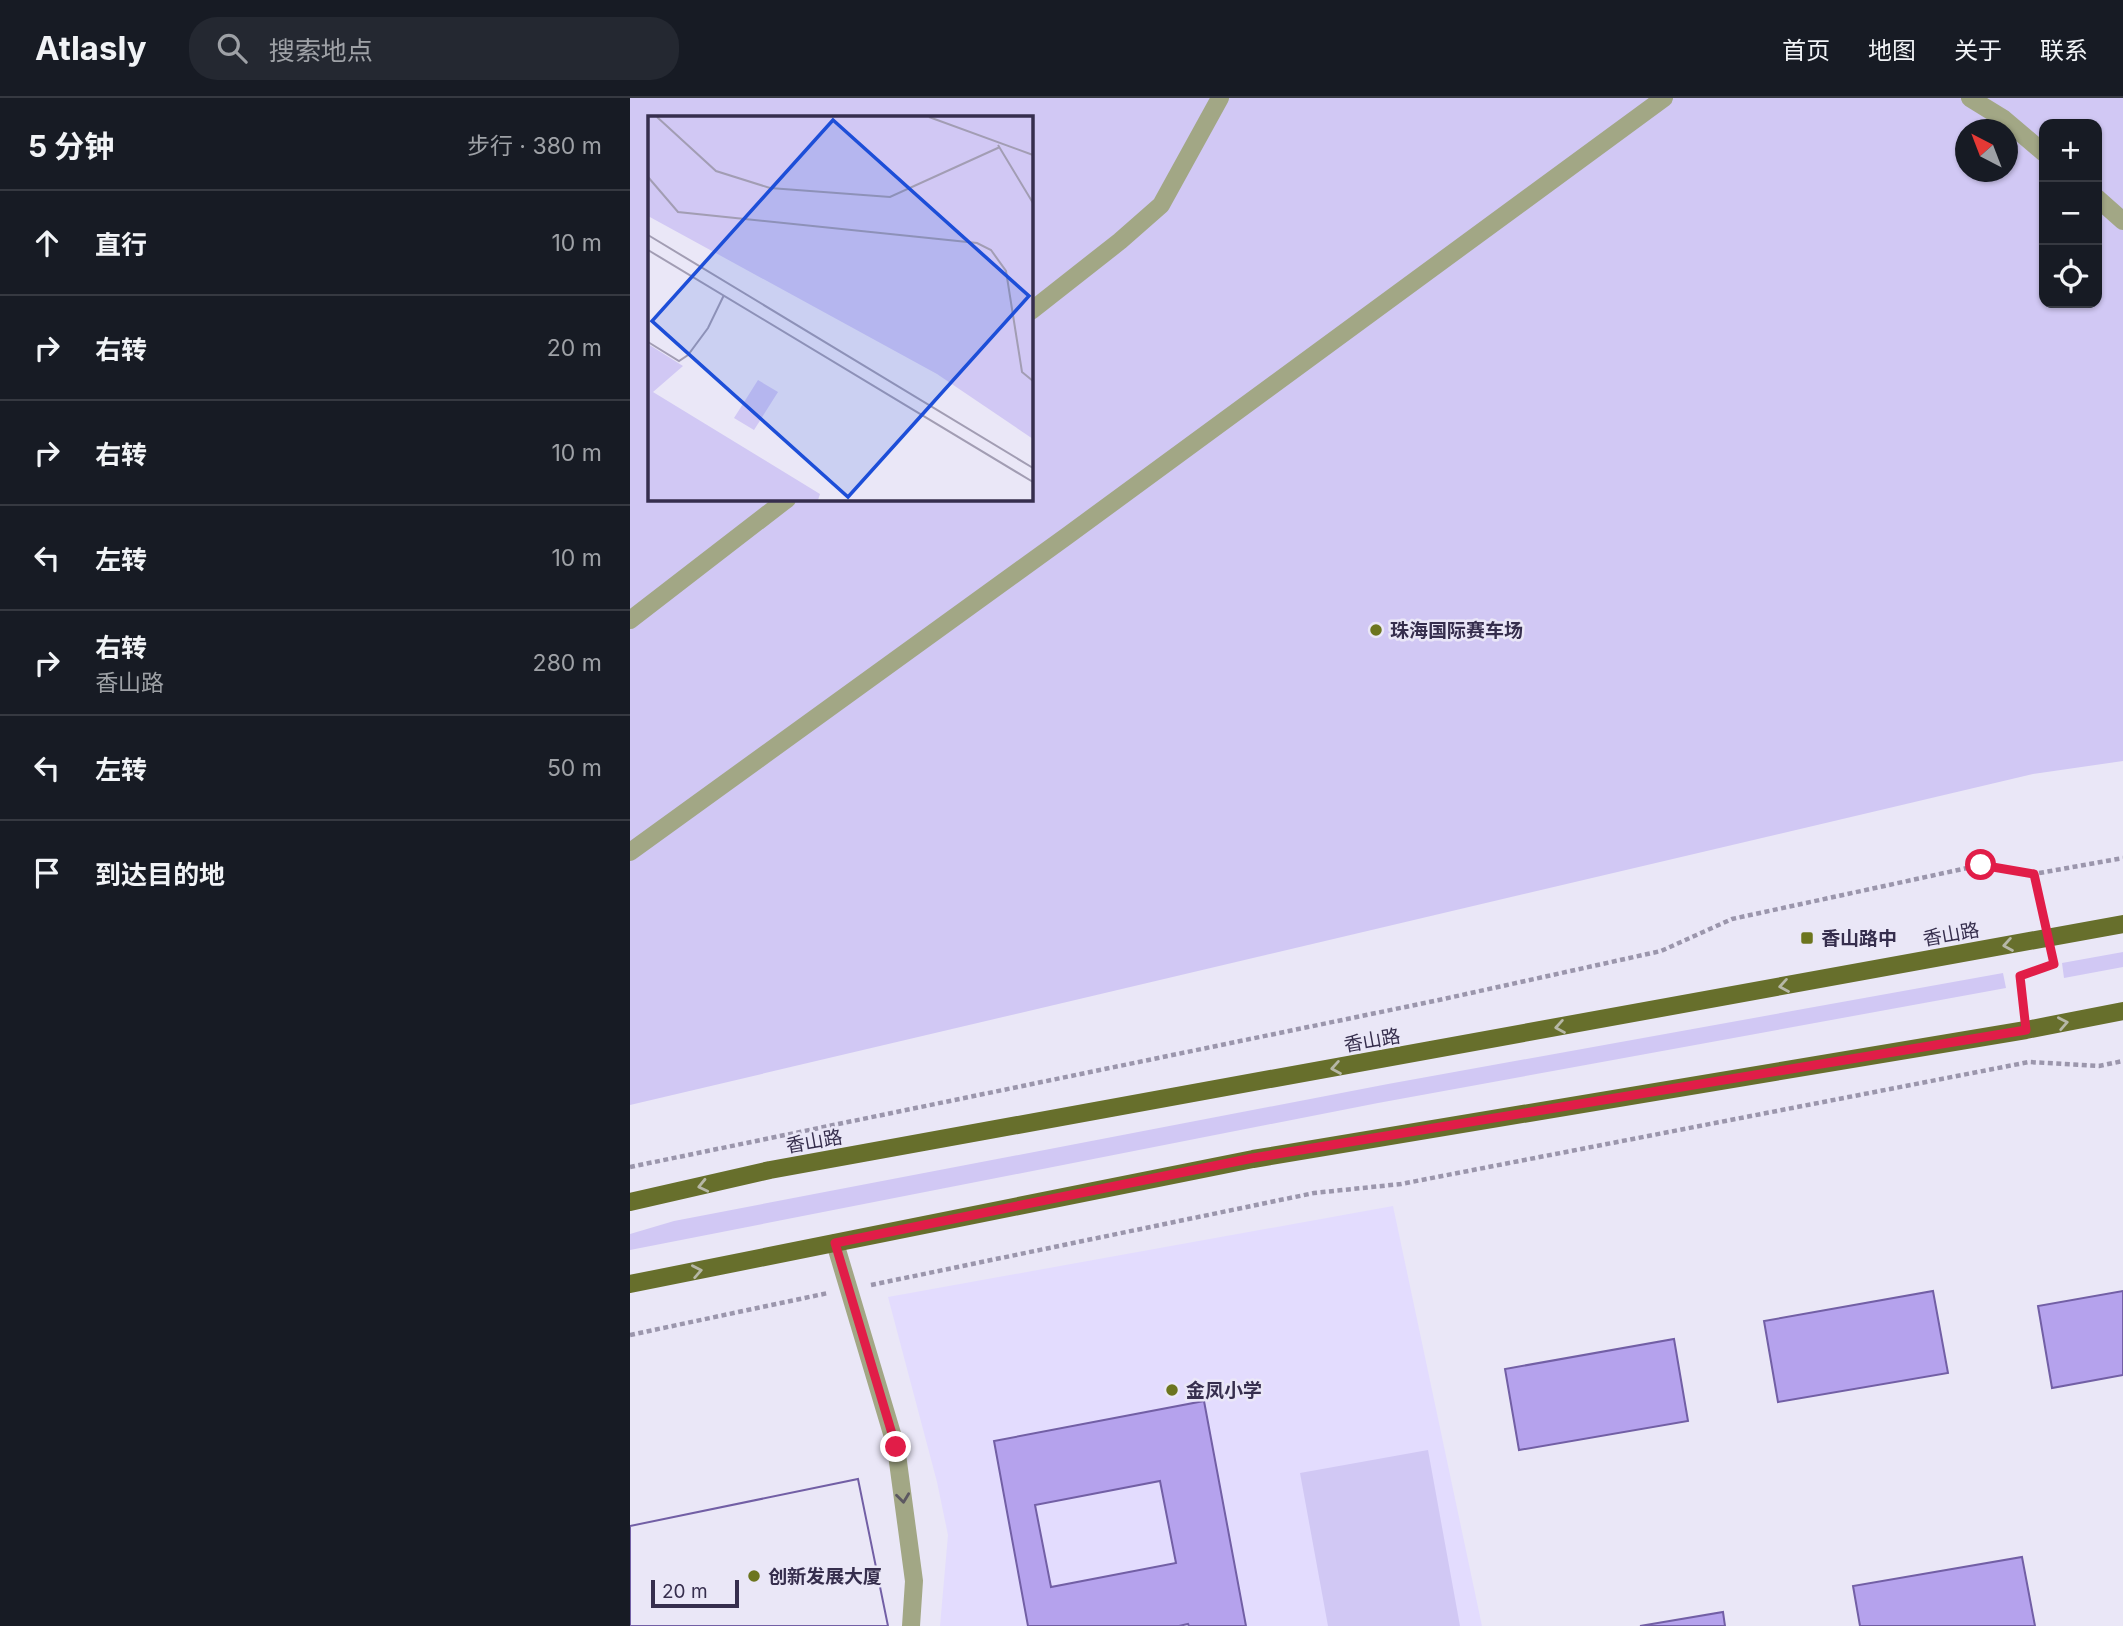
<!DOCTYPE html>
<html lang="zh">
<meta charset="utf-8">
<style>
:root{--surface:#171b24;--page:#242831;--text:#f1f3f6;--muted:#9ea1a6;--line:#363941}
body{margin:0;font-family:Inter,"Noto Sans SC",sans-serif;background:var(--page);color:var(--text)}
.controls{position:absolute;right:21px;top:21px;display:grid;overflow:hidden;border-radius:14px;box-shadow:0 2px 5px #0004}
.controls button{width:63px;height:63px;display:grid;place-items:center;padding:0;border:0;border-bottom:2px solid var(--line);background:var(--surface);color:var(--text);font:35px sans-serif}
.compass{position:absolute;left:1325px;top:21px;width:63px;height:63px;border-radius:50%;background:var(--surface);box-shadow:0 2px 5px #0004;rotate:318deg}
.scale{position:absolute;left:21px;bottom:18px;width:88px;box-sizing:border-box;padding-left:7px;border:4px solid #362e4d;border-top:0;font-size:19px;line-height:24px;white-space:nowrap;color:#362e4d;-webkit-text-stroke:5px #eae7f7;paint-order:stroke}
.stop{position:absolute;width:21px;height:21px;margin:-16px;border:5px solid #e11d48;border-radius:50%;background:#fff}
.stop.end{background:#e11d48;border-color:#fff;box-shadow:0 2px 7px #0008}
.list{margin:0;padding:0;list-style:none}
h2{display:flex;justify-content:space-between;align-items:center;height:91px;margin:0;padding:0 28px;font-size:30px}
h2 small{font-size:23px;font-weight:400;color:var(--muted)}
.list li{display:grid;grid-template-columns:46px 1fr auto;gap:21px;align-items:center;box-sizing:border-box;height:105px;padding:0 28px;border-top:2px solid var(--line)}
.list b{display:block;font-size:26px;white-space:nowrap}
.list p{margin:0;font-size:23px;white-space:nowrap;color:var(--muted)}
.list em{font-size:23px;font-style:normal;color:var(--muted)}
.icon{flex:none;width:38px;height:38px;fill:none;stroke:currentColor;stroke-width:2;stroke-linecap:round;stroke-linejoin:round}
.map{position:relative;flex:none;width:1493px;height:1528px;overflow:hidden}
header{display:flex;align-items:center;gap:42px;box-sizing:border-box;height:98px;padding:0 35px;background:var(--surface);border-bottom:2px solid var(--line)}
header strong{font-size:33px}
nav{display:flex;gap:38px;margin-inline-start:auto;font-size:24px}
.search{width:490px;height:63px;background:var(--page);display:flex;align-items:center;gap:18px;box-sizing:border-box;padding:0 24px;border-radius:28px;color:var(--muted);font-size:26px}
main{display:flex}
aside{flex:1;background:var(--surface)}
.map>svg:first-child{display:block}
</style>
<header>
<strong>Atlasly</strong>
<div class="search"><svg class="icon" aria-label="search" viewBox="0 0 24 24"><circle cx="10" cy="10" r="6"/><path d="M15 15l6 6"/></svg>搜索地点</div>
<nav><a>首页</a><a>地图</a><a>关于</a><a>联系</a></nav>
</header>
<main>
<aside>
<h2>5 分钟<small>步行 · 380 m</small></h2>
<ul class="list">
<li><svg class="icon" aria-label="ahead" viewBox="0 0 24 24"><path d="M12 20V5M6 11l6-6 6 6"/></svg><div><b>直行</b></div><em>10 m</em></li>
<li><svg class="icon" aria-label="right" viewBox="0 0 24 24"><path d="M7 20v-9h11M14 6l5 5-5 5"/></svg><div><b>右转</b></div><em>20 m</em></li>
<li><svg class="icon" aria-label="right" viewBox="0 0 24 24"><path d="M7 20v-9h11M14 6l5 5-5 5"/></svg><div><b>右转</b></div><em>10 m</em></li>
<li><svg class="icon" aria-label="left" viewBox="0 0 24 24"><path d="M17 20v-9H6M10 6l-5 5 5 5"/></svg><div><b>左转</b></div><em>10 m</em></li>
<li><svg class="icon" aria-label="right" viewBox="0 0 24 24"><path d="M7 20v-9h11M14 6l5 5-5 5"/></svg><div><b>右转</b><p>香山路</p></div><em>280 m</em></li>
<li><svg class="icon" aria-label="left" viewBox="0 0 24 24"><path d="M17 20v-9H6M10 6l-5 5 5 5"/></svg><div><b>左转</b></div><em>50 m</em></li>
<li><svg class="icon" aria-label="arrive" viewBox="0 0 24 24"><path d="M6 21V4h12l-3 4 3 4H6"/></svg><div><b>到达目的地</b></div></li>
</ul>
</aside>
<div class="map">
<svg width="1493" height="1528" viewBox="0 0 1493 1528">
<rect width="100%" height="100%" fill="#eae7f7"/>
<path fill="#e3dcfe" d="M 763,1108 L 852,1528 L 310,1528 L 318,1437 L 307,1384 L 258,1199 Z"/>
<path fill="#d1c8f4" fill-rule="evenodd" d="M 0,0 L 1493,0 L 1493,663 L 1403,676 L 0,1007 ZM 19,19 L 401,19 L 401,401 L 19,401 ZM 1414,26 L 1467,26 L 1467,205 L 1414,205 ZM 1336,32 L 1378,32 L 1378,74 L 1336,74 Z
M 1493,854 L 1493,869 L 1434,880 L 1432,865 Z
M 1373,875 L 1376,890 L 748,1005 L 0,1152 L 0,1136 L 44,1123 L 758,986 Z
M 798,1352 L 830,1528 L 698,1528 L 670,1375 Z"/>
<path fill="#b5a2ed" stroke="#725fa5" stroke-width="2" fill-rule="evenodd" d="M 1303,1193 L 1318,1275 L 1148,1304 L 1134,1223 Z
M 1493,1193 L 1493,1277 L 1422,1290 L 1408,1208 Z
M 1044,1241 L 1058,1323 L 889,1352 L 875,1271 Z
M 574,1303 L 616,1528 L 559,1528 L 558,1526 L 549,1528 L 398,1528 L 364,1343 ZM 530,1383 L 546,1465 L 421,1489 L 405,1407 Z
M 228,1381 L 258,1528 L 0,1528 L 0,1428 Z
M 228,1381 L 258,1528 L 0,1528 L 0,1428 Z
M 1392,1459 L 1405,1528 L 1230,1528 L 1223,1488 Z
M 1093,1514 L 1095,1528 L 1010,1528 Z"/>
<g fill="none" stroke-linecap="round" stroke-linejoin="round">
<path stroke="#9b96ac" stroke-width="4.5" stroke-dasharray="5 3.5" stroke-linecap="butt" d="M 1404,776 L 1413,820
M 1393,909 L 1390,878 L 1424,866 L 1423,862
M 0,1069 L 809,902 L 1031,853 L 1102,821 L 1351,767 L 1404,776 L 1493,760
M 241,1187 L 684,1095 L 771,1086 L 1399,964 L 1469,968 L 1493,963
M 0,1237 L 198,1195"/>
<path stroke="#a2a785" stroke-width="18" d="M 1340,0 L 1374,21 L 1414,55
M 1467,100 L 1493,123
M 401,213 L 490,143 L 531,107 L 590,0
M 0,522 L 157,401
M 0,754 L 437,438 L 1034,0
M 205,1145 L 266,1349 L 284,1483 L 281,1528"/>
<path stroke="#676f2c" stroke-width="18" d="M 0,1104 L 140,1072 L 1493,826
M 0,1186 L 623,1061 L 1396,932 L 1493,913"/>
</g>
<defs><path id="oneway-chevron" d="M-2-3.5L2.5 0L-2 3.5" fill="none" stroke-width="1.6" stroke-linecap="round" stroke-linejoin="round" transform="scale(1.75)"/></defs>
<g stroke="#b6b7a6">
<use href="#oneway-chevron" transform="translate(1378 847) rotate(170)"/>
<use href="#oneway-chevron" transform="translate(1154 888) rotate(170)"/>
<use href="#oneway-chevron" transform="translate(1433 925) rotate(-11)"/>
<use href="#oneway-chevron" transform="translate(930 929) rotate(170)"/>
<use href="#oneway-chevron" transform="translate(706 970) rotate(170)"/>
<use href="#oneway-chevron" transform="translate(73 1088) rotate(167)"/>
<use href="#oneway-chevron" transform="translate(67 1173) rotate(-11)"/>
</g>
<use stroke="#5c5861" href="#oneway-chevron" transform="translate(273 1400) rotate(83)"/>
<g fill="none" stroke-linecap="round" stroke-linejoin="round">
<path stroke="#e11d48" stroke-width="9" d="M 266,1349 L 205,1145 L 623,1060 L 1396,932 L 1390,878 L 1424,866 L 1404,776 L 1351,767"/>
</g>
<g fill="#6c751e" stroke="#eae7f7" stroke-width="2.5">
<circle cx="746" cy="532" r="7"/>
<rect x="1170" y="833" width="14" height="14" rx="3.5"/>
<circle cx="542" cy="1292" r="7"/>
<circle cx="124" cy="1478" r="7"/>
</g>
<g text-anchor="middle" stroke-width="5" stroke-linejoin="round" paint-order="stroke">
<g font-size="19" font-weight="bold" fill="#362e4d" stroke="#eae7f7" text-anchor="start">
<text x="760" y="539">珠海国际赛车场</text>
<text x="1191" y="847">香山路中</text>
<text x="556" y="1299">金凤小学</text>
<text x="138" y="1485">创新发展大厦</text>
</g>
<g font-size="19" fill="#362e4d" stroke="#eae7f7">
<text transform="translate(1321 836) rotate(-10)" y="7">香山路</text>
<text transform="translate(742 942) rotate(-10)" y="7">香山路</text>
<text transform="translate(184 1043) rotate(-10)" y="7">香山路</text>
</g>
</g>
<g transform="translate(18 18)">
<rect width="385" height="385" fill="#eae7f7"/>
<path d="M 0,1 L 385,1 L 385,323 L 289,258 L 0,100 ZM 0,228 L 35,250 L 5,276 L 172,378 L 170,384 L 0,384 ZM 110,264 L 130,276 L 106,314 L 86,302 Z" fill="#d1c8f4"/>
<path fill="none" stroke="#a29db3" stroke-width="2" d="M 9,1 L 68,55 L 122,72 L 242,81 L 352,31M 281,1 L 385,39M 350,29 L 385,87M 0,61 L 30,96 L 329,127 L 343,134 L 358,155 L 374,256 L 385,265M 0,119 L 385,352M 0,134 L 385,366M 0,226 L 31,245 L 40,239 L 60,212 L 76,179"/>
<path fill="#1d4ed8" fill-opacity="0.15" stroke="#1d4ed8" stroke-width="3.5" d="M 185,4 L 381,180 L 200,381 L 4,205 Z"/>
<rect width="385" height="385" fill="none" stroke="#362e4d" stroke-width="3.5"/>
</g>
</svg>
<div class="controls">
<button>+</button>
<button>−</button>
<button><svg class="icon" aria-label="locate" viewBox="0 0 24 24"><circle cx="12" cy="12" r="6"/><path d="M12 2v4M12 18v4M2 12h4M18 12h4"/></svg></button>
</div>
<svg class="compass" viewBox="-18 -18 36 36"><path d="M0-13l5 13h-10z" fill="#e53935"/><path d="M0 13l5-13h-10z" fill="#9ea1a6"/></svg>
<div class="scale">20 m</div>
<div class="stop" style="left:1351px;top:767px"></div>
<div class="stop end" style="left:266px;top:1349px"></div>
</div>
</main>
